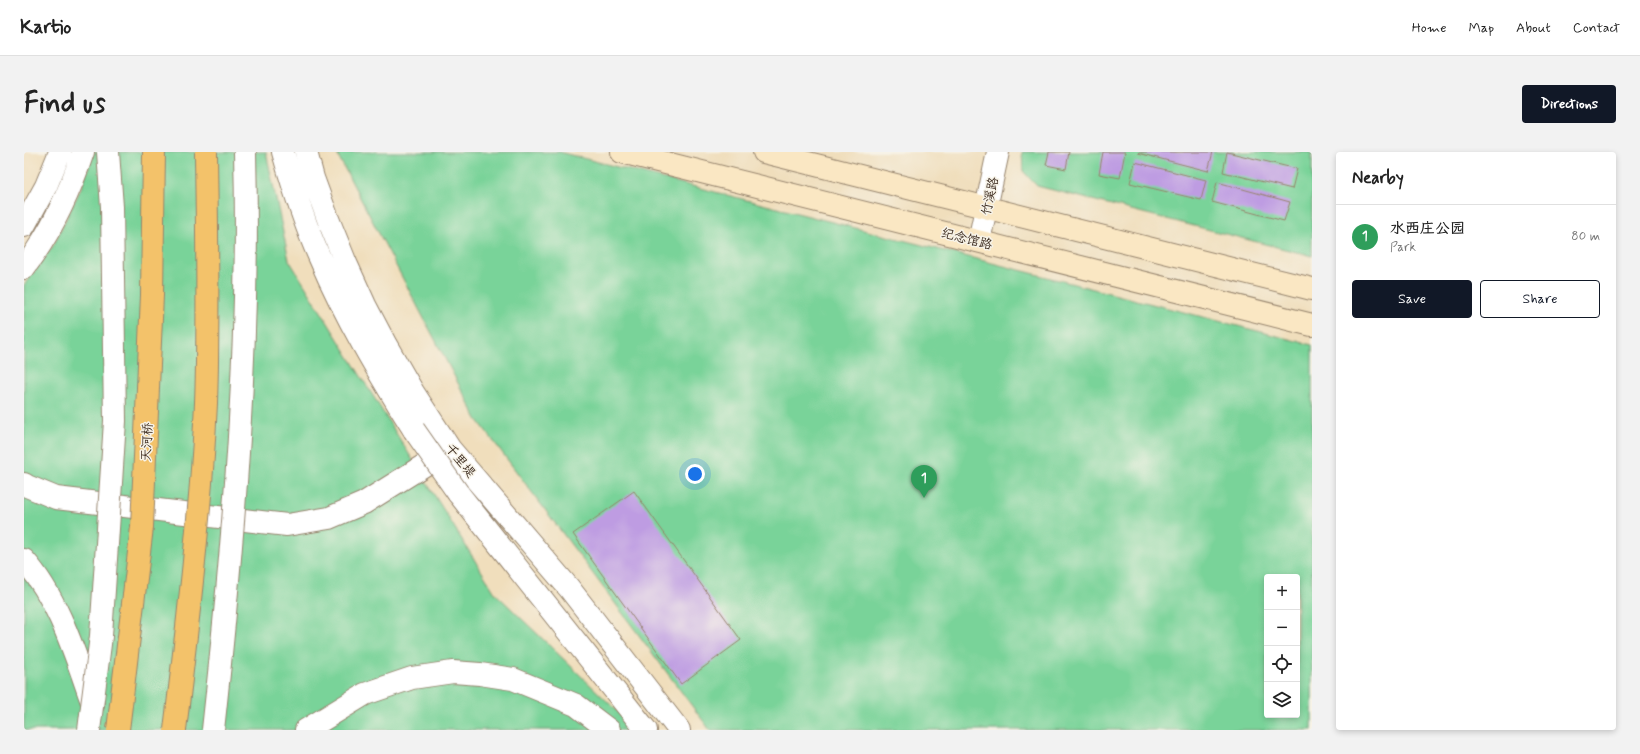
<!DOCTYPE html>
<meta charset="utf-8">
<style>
:root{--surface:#fff;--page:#f2f2f2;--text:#222;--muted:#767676;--line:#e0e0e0;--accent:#111827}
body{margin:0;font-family:Mynerve,"LXGW WenKai TC",sans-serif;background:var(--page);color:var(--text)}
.controls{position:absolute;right:12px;bottom:12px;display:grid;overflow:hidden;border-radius:4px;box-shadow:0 2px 6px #0003}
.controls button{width:36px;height:36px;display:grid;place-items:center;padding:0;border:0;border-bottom:1px solid var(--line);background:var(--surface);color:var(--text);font:20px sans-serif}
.you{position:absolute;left:671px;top:322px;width:14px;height:14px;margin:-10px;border:3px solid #fff;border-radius:50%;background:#1a73e8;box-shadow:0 0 0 6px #1a73e833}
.badge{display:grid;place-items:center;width:26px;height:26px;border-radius:50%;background:var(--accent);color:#fff;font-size:13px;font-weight:700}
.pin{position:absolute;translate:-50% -33px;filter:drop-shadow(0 1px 2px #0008)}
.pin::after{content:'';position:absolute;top:21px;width:14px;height:12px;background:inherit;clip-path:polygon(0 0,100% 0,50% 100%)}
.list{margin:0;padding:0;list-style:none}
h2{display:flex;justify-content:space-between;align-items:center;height:52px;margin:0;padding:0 16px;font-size:17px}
h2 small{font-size:13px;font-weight:400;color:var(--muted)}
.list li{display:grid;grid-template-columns:26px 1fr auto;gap:12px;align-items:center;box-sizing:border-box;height:64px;padding:0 16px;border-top:1px solid var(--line)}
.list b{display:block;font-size:15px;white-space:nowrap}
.list p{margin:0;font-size:13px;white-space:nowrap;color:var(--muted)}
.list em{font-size:13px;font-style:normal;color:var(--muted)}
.actions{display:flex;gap:8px;padding:12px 16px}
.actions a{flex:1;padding:9px 0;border:1px solid var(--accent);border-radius:4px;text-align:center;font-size:14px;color:var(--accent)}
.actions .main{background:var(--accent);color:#fff}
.icon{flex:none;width:22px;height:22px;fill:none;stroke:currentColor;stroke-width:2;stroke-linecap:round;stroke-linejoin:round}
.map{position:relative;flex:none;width:1288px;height:578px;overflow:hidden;border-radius:4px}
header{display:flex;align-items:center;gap:24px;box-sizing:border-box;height:56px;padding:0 20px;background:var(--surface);border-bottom:1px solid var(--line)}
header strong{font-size:19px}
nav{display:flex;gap:22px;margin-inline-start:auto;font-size:14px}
.intro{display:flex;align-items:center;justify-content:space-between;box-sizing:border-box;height:96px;padding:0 24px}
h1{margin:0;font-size:28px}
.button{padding:10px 18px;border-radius:4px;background:var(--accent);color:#fff;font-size:14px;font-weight:700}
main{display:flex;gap:24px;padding:0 24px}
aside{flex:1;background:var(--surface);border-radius:4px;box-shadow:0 2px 6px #0003}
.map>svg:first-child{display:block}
</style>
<header>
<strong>Kartio</strong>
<nav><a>Home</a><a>Map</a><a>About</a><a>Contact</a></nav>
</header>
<div class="intro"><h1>Find us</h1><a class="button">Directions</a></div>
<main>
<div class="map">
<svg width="1288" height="578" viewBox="0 0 1288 578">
<rect width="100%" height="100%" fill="#f7f3e8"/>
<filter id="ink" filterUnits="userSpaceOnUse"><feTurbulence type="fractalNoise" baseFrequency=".025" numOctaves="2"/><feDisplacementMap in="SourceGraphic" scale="8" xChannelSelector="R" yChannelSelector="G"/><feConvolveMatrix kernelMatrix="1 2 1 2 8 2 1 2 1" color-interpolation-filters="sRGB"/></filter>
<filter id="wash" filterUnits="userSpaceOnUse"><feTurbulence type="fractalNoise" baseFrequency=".012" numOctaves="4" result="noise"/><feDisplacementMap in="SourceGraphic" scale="16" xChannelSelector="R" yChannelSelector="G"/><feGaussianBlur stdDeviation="0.9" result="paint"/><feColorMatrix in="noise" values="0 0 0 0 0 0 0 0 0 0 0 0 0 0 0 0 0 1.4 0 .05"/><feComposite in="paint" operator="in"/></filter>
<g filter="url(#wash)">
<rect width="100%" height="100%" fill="#f0debc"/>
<path fill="#79d399" stroke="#5a7e5c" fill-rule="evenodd" d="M 70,0 L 242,0 L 265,108 L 471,441 L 613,578 L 0,578 L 0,133 L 29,94 L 57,36 Z
M 312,0 L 535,0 L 1288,193 L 1288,578 L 686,578 L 453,267 ZM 1243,425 L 1273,425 L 1273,563 L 1243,563 Z
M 998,0 L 1288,0 L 1288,104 L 1013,34 L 999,19 Z"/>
<g id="blocks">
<path fill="#be9ce2" d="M 1025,0 L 1045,0 L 1042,17 L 1022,13 Z
M 1079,0 L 1101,0 L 1096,26 L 1075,22 Z
M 1115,0 L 1189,0 L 1184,19 L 1114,1 Z
M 1203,0 L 1273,17 L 1268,37 L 1199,20 Z
M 1111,10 L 1182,28 L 1177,48 L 1106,31 Z
M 1193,30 L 1266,50 L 1260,69 L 1188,50 Z
M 610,339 L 717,488 L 657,532 L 549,382 Z"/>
</g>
</g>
<g filter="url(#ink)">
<use href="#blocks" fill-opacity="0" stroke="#96846d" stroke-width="1"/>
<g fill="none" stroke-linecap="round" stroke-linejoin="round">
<g stroke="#96846d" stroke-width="24">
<path id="minor" d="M 259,0 C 269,35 280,71 295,104 C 321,165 355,222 390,278
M 282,0 L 289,26 L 304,67 L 321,109 L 341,153 L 362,193 L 389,240 L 426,297 L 545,436 L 655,578
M 0,74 L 22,34 L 36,0
M 955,89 L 974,0
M 0,116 C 27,81 45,42 59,0
M 0,332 L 3,334 L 32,346 L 263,373 L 305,366 L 340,351 L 426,297
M 434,341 L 622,578
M 0,408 C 34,445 52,505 69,553
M 282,578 L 341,542 L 388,526 L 429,520 L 456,522 L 489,527 L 552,553 L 585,578"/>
</g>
<g stroke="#96846d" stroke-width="24">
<path id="secondary" d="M 598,0 L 1288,173
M 740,0 L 1288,137"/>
</g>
<use href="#minor" stroke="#fff" stroke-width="22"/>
<use href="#secondary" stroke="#fae7c3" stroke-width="22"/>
<g stroke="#96846d" stroke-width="24" stroke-linecap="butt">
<path id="minor-bridge" d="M 390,278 L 434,341"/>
</g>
<g stroke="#96846d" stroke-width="24" stroke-linecap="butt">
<path id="tertiary-bridge" d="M 65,578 L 77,484 L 91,269 L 88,55 L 84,0
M 189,578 C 210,386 226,193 221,0"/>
</g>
<g stroke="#96846d" stroke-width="24" stroke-linecap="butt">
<path id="trunk-bridge" d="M 94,578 L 118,375 L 128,143 L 130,0
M 151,578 C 164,469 177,360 182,251 C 185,167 183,83 182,0"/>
</g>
<use href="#minor-bridge" stroke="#fff" stroke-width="22"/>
<use href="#tertiary-bridge" stroke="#fff" stroke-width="22"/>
<use href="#trunk-bridge" stroke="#f3c26a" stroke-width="22"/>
</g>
</g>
<g text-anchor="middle" stroke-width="3" stroke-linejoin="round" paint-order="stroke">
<g font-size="13" fill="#3b2a1e" stroke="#f7f3e8">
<text transform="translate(965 44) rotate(-78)" y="5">竹溪路</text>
<text transform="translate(943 86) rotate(14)" y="5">纪念馆路</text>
<text transform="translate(122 290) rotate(-87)" y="5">天河桥</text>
<text transform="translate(437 308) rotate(51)" y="5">千里堤</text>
</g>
</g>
</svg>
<div class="controls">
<button>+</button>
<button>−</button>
<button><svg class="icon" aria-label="locate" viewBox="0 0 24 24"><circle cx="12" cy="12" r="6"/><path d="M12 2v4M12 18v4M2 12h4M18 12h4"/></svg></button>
<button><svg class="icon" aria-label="layers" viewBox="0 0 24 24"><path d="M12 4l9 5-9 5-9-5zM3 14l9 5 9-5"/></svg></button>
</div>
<div class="you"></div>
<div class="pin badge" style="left:900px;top:346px;background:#2e9e5b">1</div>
</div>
<aside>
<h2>Nearby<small></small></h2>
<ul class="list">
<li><span class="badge" style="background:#2e9e5b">1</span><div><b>水西庄公园</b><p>Park</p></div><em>80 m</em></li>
</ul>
<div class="actions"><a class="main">Save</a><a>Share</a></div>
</aside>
</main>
